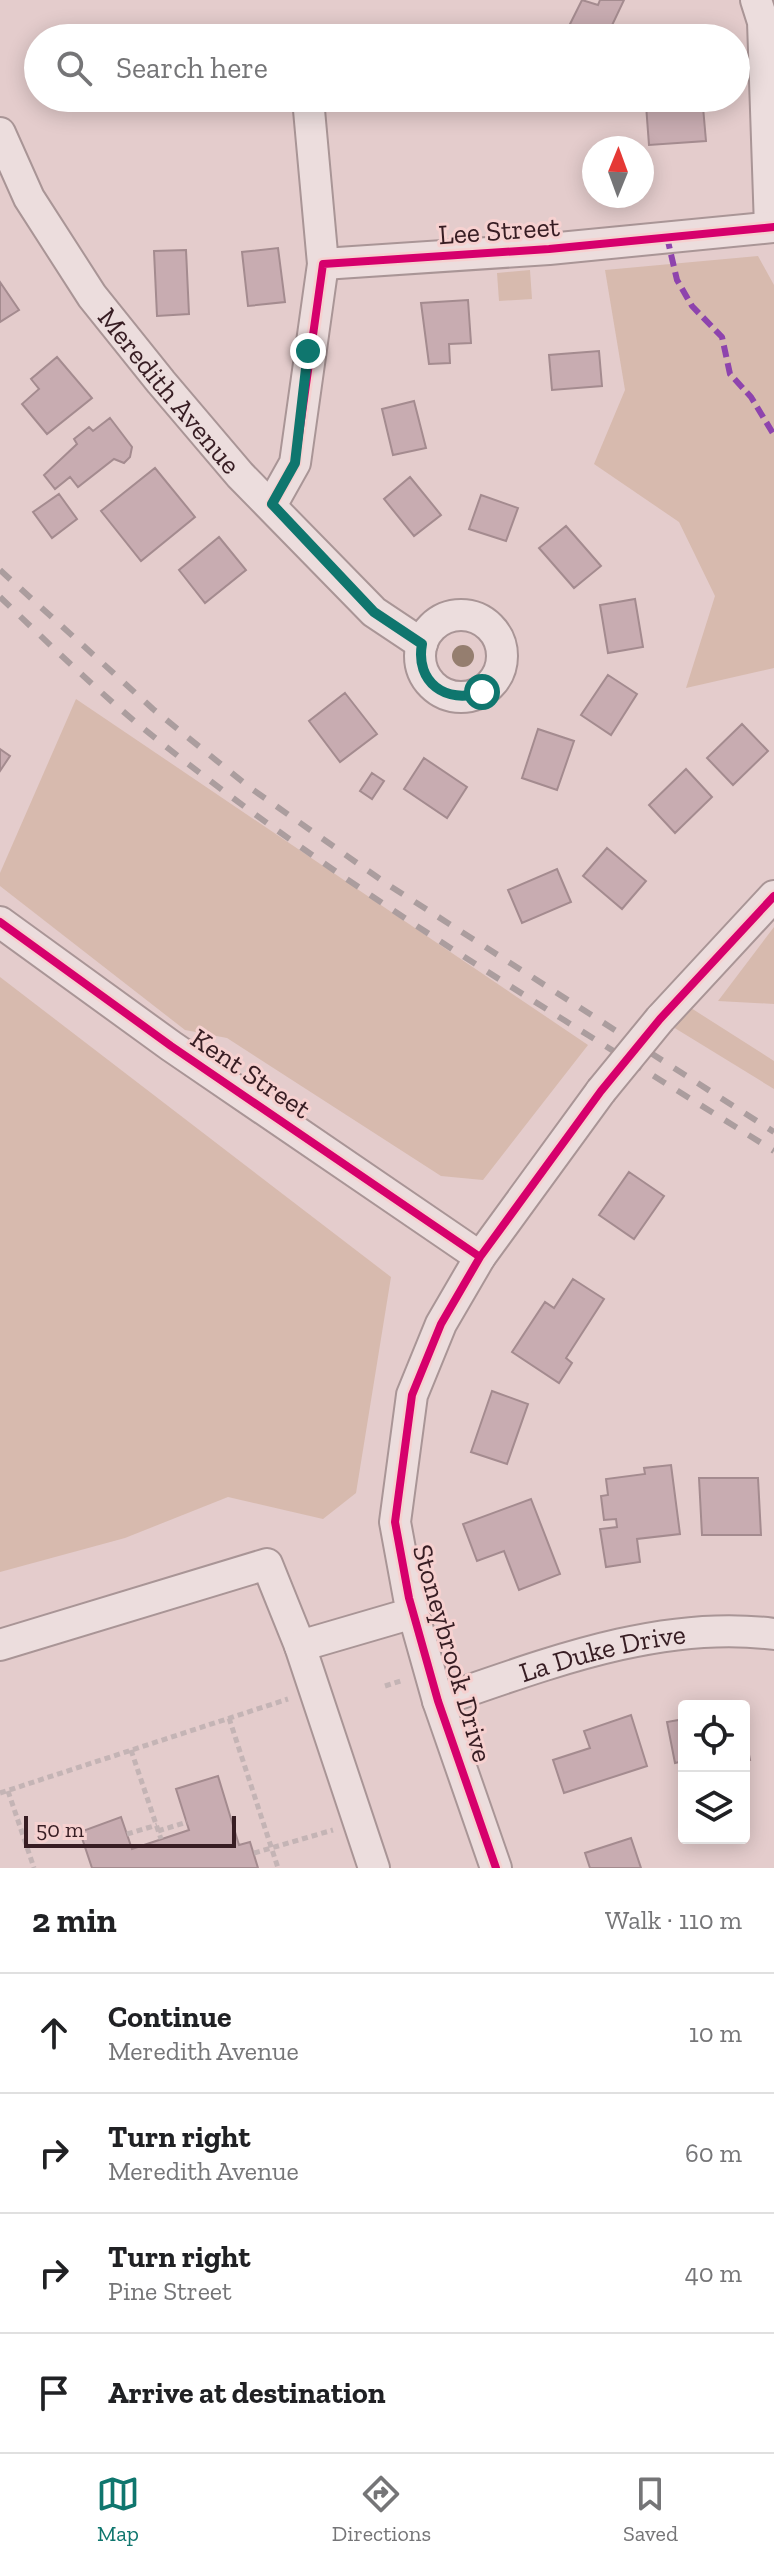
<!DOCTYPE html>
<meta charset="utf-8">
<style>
:root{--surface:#fff;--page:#f6f6f6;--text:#202124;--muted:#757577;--line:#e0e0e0;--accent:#0f766e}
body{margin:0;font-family:"Zilla Slab",serif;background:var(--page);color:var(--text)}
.controls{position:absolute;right:24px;bottom:24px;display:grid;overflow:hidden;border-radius:8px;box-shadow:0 4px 20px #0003}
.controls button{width:72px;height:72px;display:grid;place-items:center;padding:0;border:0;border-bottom:2px solid var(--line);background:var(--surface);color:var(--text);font:40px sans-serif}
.compass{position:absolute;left:582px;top:136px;width:72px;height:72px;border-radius:50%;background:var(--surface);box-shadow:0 4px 20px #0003;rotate:1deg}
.scale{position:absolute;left:24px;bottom:20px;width:212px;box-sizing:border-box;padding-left:8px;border:4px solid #371d23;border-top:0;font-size:22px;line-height:28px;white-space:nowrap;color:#371d23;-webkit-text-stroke:6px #f6d1d0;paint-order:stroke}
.stop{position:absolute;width:24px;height:24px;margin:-18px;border:6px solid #0f766e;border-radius:50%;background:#fff}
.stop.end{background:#0f766e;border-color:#fff;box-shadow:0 2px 8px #0008}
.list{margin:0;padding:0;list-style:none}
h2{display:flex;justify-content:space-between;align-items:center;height:104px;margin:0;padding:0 32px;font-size:34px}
h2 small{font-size:26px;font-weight:400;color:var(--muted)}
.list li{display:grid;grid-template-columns:52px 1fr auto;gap:24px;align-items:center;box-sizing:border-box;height:120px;padding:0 32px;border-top:2px solid var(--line)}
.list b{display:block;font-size:30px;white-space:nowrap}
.list p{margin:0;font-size:26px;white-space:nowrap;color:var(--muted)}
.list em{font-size:26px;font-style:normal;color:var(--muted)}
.icon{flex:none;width:44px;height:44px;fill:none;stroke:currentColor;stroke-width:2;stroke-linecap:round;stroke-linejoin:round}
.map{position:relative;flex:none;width:774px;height:1868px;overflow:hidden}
.search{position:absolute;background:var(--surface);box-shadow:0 4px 20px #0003;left:24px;right:24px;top:24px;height:88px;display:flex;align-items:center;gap:20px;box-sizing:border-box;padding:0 28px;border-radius:44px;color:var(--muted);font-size:30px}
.sheet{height:584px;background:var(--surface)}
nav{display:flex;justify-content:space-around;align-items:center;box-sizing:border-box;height:112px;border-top:2px solid var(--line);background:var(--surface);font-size:22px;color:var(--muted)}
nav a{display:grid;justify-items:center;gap:4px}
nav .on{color:var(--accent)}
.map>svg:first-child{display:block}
</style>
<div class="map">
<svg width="774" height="1868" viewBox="0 0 774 1868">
<rect width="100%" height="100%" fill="#e4cccc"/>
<path fill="#d7baae" d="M 758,256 L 774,285 L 774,668 L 686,688 L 715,596 L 679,522 L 594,464 L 625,390 L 605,270 Z
M 530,270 L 532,299 L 499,301 L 497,273 Z
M 76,699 L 588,1045 L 483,1180 L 441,1176 L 227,1038 L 185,1030 L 0,886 L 0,873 Z
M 774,927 L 774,1004 L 718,1001 Z
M 0,977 L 391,1277 L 356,1493 L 323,1519 L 228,1497 L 125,1538 L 0,1572 Z
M 680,1001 L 774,1061 L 774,1089 L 660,1019 Z"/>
<path fill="#c8acb1" stroke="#a48b8f" stroke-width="2" d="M 582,0 L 598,5 L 600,0 L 624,0 L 606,38 L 579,38 L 566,32 Z
M 215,98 L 250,98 L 250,107 L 215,107 Z
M 683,102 L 683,108 L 703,107 L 706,141 L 649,145 L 646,105 Z
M 278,248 L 285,302 L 248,306 L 242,252 Z
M 186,250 L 189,314 L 157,316 L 154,251 Z
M 0,282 L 19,310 L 0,322 Z
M 468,300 L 471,343 L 449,344 L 450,363 L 429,364 L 421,303 Z
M 599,351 L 602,386 L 552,390 L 549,355 Z
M 57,357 L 92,398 L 47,434 L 22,404 L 39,389 L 31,379 Z
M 414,401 L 426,448 L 393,455 L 382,409 Z
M 110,418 L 132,447 L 130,457 L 124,463 L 114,459 L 78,487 L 70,477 L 55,489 L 44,475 L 77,444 L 74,439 L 89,427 L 93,431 Z
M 155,468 L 195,517 L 141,561 L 101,511 Z
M 410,477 L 441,515 L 414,536 L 384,499 Z
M 59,494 L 77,519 L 52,538 L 33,512 Z
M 481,495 L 518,508 L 506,541 L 469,529 Z
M 566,526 L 601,566 L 574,588 L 539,548 Z
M 219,537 L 246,570 L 205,603 L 179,570 Z
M 635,599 L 643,647 L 608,653 L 600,605 Z
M 608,675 L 637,694 L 611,735 L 581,715 Z
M 345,693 L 377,734 L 340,762 L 309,721 Z
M 742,724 L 768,751 L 733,785 L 707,758 Z
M 538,729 L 574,741 L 557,790 L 522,778 Z
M 0,749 L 10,756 L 0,771 Z
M 424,758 L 467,787 L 447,818 L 404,789 Z
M 686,769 L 712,797 L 675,833 L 649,805 Z
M 372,773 L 384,781 L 372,799 L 360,791 Z
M 607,848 L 646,881 L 622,909 L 583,876 Z
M 557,869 L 571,902 L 522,923 L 508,890 Z
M 629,1172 L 664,1196 L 634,1239 L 599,1215 Z
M 573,1279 L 604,1299 L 566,1358 L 572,1363 L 559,1383 L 512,1352 L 545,1302 L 554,1308 Z
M 492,1391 L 528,1404 L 507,1464 L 471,1452 Z
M 671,1465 L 680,1534 L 637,1539 L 640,1562 L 606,1567 L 600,1529 L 617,1527 L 616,1519 L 604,1520 L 601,1496 L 608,1495 L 606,1479 L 645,1474 L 644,1468 Z
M 699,1478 L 758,1478 L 761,1535 L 702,1535 Z
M 531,1499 L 560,1574 L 519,1590 L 504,1551 L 477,1561 L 463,1524 Z
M 631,1715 L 647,1766 L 564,1793 L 553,1760 L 590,1748 L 584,1731 Z
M 684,1719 L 684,1761 L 675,1763 L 667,1722 Z
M 744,1728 L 750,1760 L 744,1761 Z
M 218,1776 L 239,1845 L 250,1842 L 258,1868 L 92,1868 L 80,1832 L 121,1817 L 132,1849 L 189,1830 L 176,1789 Z
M 631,1838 L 641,1868 L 590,1868 L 585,1853 Z"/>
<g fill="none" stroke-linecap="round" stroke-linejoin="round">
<g stroke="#a99596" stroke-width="34">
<g id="minor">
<path d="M 756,0 L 763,22 L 770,227"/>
<path id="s1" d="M 0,133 L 29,198 L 92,296 L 161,382 L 240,475 L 374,612 L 422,644"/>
<path d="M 323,264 L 549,249 L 774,227"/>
<path d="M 272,504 L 295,463 L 323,264 L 309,110"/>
<circle cx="461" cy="656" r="41"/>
<path d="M 0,922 L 171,1046 L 480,1257"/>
<path d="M 660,1019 L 774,896"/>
<path d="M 0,1645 L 267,1564 L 300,1646 L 374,1868"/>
<path d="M 300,1646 L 413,1613"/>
<path id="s2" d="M 438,1701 C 544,1665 660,1619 774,1634"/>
<path d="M 496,1868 L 438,1701 L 409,1598 L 395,1522 L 412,1395 L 441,1324 L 480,1257 L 601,1091"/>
</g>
</g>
<path stroke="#c4b4b5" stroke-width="5" stroke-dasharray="6 4" stroke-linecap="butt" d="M 385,1686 L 404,1680
M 229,1718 L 278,1868
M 131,1750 L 161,1839
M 8,1791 L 34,1868
M 0,1793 L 288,1699
M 158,1831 L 187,1822
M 127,1834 L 157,1825
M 254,1853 L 333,1830"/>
<use href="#minor" stroke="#ecdddd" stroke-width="30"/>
<path stroke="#ab9d9e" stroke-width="6" stroke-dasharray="14 14" stroke-linecap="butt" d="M 0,570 L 153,709 L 249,787 L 387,884 L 774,1132
M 0,597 C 45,640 90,684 138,724 C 335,885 558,1015 774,1151"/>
<g stroke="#a99596" stroke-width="34" stroke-linecap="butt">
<path id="minor-bridge" d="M 601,1091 L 660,1019"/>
</g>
<use href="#minor-bridge" stroke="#ecdddd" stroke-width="30"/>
<path stroke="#8e44ad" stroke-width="6" stroke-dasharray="12 6" stroke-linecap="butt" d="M 667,237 L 677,280 L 692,306 L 722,337 L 730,374 L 751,397 L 774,435"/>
<g stroke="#f6d1d0" stroke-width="13">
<path id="cycleway" d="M 272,504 L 295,463 L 323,264 L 549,249 L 774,227
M 0,922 L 171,1046 L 480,1257
M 496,1868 L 438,1701 L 409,1598 L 395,1522 L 412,1395 L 441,1324 L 480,1257 L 601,1091 L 660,1019 L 774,896"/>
</g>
<use href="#cycleway" stroke="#d6006c" stroke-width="8"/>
</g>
<circle fill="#957e6f" cx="463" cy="656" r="11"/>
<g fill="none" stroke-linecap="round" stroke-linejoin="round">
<path stroke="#0f766e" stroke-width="10" d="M 308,351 L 295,463 L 272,504 L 374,612 L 422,644 C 415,682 446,705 482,692"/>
</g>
<g text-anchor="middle" stroke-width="6" stroke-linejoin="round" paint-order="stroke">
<g font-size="28" fill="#371d23" stroke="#f6d1d0">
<text transform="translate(499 230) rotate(-4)" y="10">Lee Street</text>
<text dy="10" stroke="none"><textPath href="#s1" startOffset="310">Meredith Avenue</textPath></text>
<text transform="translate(251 1073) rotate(34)" y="10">Kent Street</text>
<text transform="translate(453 1653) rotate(74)" y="10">Stoneybrook Drive</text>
<text dy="10" stroke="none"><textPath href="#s2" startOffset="172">La Duke Drive</textPath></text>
</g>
</g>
</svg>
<div class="controls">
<button><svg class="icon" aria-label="locate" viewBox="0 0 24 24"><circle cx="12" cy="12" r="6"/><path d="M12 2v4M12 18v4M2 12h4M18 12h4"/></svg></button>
<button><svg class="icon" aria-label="layers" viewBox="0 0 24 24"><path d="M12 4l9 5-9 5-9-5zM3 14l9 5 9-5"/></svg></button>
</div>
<svg class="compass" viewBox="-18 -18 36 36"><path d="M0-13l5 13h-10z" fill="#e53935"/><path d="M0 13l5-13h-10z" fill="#757577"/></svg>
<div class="scale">50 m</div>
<div class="stop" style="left:482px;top:692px"></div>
<div class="stop end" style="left:308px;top:351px"></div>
<div class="search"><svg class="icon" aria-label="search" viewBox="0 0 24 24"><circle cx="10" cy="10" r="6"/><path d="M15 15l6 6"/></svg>Search here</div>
</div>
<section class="sheet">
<h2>2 min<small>Walk · 110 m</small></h2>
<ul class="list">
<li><svg class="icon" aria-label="ahead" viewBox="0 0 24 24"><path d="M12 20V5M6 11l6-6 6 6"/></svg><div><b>Continue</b><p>Meredith Avenue</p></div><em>10 m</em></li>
<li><svg class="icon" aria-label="right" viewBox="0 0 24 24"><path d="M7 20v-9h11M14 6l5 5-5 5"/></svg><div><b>Turn right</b><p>Meredith Avenue</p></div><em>60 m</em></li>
<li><svg class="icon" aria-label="right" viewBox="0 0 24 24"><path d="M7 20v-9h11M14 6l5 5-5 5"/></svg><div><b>Turn right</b><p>Pine Street</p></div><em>40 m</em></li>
<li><svg class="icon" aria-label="arrive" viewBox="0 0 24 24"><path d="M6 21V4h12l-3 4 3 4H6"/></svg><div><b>Arrive at destination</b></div></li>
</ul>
</section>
<nav>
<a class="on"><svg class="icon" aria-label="map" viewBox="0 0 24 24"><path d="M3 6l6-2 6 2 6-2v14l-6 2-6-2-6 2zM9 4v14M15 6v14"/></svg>Map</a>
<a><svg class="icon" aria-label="directions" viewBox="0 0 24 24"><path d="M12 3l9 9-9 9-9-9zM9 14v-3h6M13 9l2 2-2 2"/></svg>Directions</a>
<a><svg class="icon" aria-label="saved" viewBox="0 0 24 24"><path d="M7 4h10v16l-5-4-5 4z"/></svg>Saved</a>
</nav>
